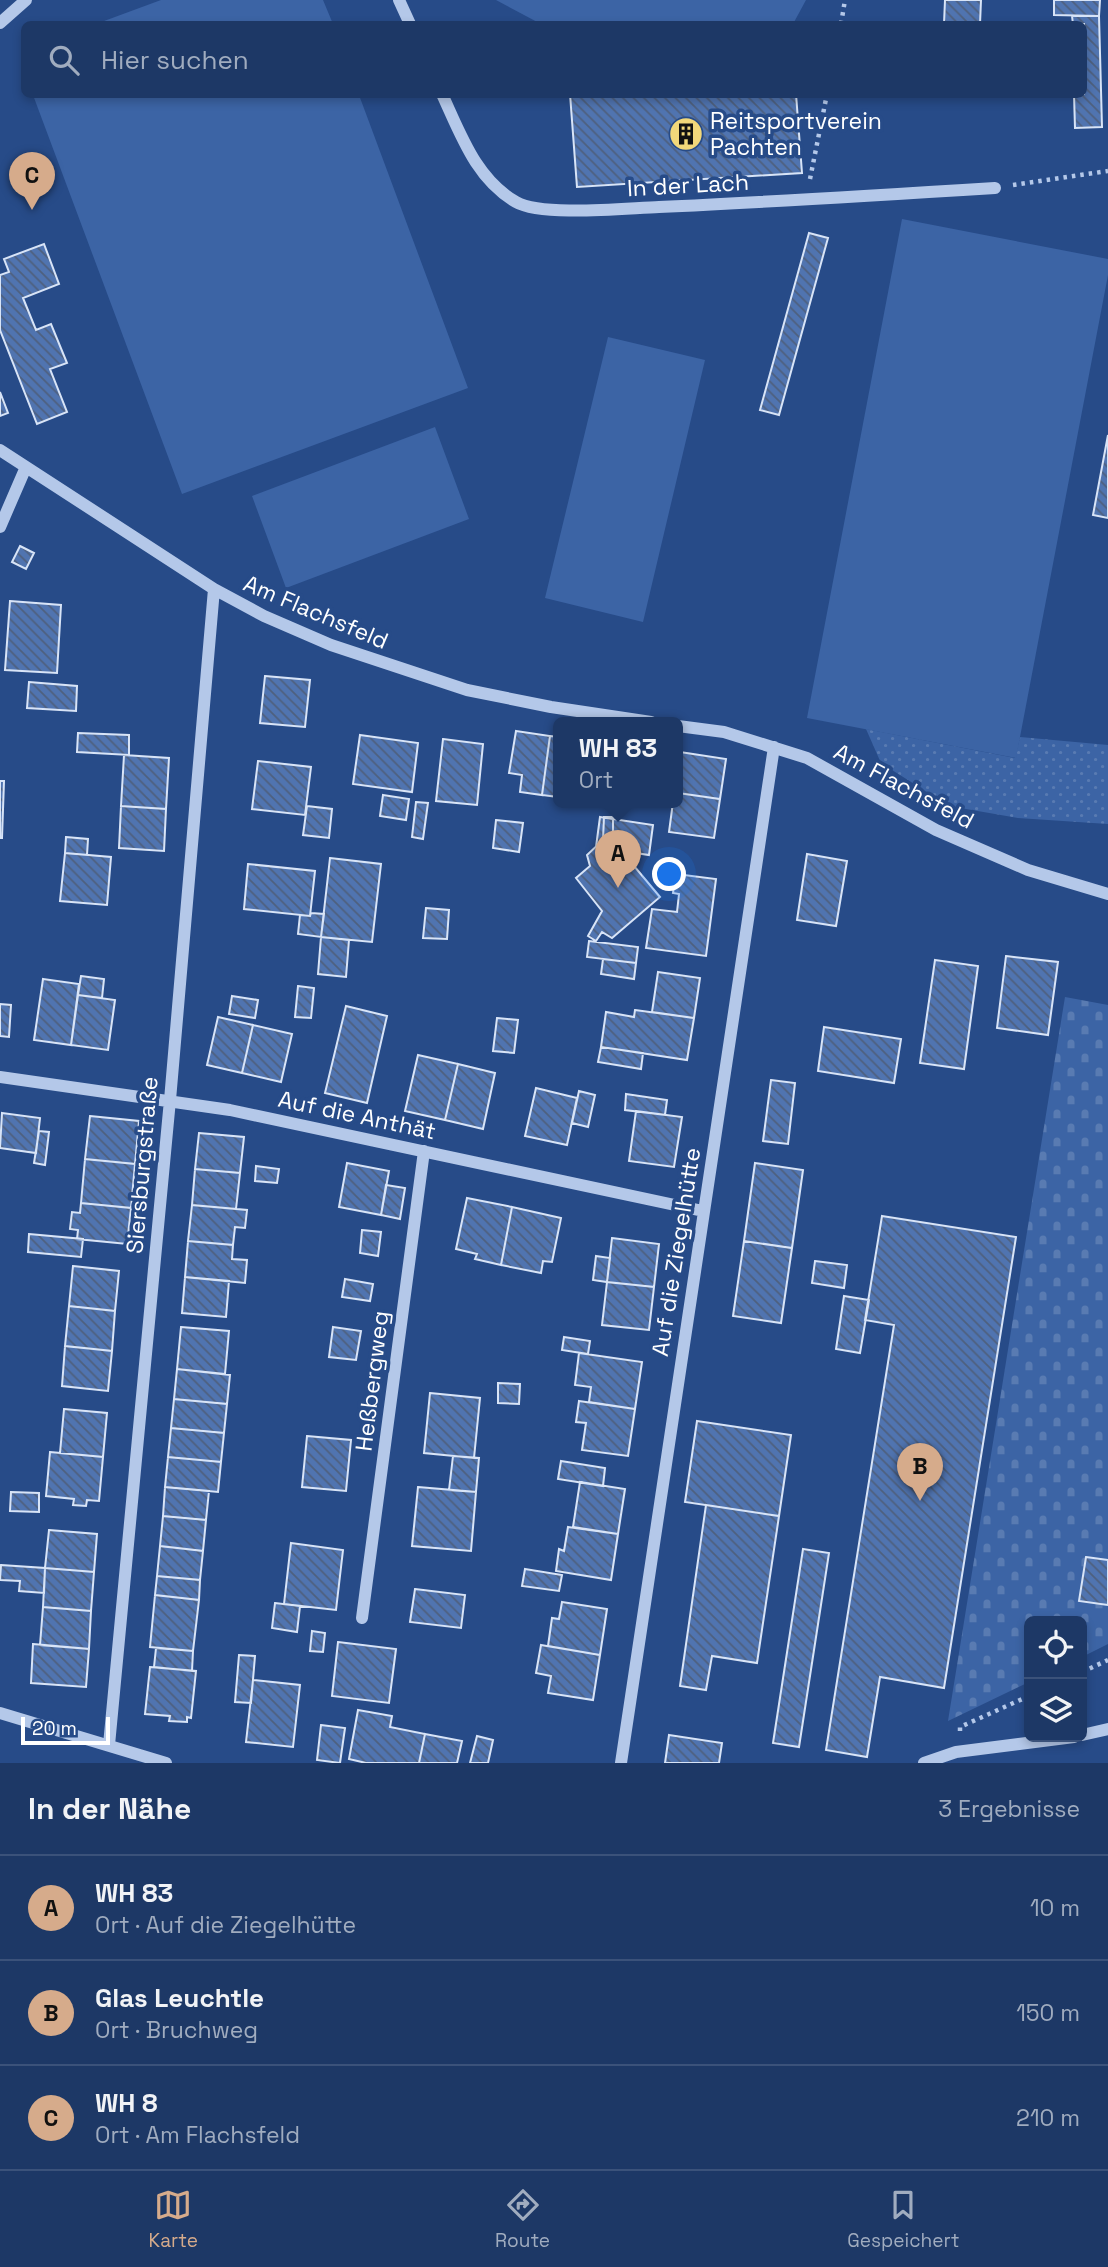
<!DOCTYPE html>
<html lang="de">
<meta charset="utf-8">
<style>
:root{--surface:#1d3866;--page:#253f6c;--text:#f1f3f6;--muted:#a0acbf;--line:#3b527a;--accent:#d6ab8b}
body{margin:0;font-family:"Space Grotesk",sans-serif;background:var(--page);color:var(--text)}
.controls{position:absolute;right:21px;bottom:21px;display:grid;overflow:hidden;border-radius:10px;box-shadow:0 4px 10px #0003}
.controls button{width:63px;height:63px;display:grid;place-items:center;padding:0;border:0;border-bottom:2px solid var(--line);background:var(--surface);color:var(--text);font:35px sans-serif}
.scale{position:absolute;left:21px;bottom:18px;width:89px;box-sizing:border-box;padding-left:7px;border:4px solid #fff;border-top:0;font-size:19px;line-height:24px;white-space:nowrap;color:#fff;-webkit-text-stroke:5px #274b88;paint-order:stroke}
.you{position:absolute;left:670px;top:875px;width:24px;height:24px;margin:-18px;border:5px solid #fff;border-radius:50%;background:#1a73e8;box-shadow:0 0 0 10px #1a73e833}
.badge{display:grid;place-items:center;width:46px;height:46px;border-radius:50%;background:var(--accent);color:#111;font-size:23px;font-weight:700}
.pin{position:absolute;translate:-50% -58px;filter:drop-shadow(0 2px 4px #0008)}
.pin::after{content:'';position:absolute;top:37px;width:24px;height:21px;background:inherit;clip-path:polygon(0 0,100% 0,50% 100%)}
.popup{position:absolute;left:553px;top:717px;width:130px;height:91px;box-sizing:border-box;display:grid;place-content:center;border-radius:10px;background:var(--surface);filter:drop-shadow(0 2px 5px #0005);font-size:23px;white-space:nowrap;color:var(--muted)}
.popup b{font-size:26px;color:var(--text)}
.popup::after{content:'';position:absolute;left:50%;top:100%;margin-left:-14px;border:14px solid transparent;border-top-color:var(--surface)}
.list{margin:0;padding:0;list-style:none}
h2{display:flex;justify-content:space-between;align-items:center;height:91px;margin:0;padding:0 28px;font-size:30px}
h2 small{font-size:23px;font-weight:400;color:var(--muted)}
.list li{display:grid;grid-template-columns:46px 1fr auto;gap:21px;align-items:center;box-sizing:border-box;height:105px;padding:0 28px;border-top:2px solid var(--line)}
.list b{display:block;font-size:26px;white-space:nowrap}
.list p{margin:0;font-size:23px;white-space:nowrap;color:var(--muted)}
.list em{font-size:23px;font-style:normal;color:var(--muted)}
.icon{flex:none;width:38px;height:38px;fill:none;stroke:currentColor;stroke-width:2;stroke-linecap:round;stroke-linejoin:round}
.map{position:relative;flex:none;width:1108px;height:1763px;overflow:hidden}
.search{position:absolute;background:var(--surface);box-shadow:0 4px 10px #0003;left:21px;right:21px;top:21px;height:77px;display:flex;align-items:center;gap:18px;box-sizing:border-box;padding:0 24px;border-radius:10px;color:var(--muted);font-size:26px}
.sheet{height:406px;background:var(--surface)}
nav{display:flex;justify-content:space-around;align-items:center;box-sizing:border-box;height:98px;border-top:2px solid var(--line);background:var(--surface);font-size:19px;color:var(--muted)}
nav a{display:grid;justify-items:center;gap:4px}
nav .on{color:var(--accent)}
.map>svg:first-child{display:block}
</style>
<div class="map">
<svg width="1108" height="1763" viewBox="0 0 1108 1763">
<defs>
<pattern id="grass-dots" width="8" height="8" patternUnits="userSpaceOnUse" patternTransform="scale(1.75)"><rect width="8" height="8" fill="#3c64a5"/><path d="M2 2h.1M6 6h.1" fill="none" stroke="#597bb2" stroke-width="1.8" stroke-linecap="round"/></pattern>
<pattern id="cemetery-stones" width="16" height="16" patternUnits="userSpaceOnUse" patternTransform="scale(1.75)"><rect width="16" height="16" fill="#3c64a5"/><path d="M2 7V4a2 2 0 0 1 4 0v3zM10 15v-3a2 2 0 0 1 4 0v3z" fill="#597bb2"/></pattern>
<pattern id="building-back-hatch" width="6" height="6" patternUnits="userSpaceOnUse" patternTransform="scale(1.75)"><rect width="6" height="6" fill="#5074b0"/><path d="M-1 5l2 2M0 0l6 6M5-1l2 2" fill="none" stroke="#4e607e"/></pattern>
</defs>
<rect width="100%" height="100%" fill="#274b88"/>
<path fill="url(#grass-dots)" d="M 866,729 L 1015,758 L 1020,737 L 1108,745 L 1108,824 L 1018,818 L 949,806 L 881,763 Z"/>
<path fill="url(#cemetery-stones)" d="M 1065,997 L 1108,1005 L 1108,1644 L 1082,1657 L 1082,1621 L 1029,1621 L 1029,1682 L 948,1721 Z"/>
<path fill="#3c64a5" d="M 161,0 L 323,0 L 333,24 L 96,24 Z
M 496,0 L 806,0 L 793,24 L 541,24 Z
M 33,95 L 359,95 L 468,388 L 182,494 Z
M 902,219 L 1108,259 L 1108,275 L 1016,758 L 807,718 Z
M 608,337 L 705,360 L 643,622 L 545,598 Z
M 435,427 L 469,519 L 286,588 L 252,496 Z"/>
<path fill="url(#building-back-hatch)" stroke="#d8e4f7" stroke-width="2" d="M 945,0 L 981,0 L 980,24 L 944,24 Z
M 1054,0 L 1100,0 L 1099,16 L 1054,15 Z
M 1072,16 L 1099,16 L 1102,127 L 1075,128 L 1074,94 L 1084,94 L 1084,24 L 1073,24 Z
M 570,94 L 796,94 L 802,173 L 577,187 Z
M 809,233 L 828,238 L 779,415 L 760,410 Z
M 44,244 L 59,284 L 23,298 L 36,330 L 51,324 L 67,363 L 50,369 L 67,412 L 37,424 L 0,330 L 0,275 L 9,272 L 4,259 Z
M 0,392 L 8,413 L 0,416 Z
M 1108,435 L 1108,518 L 1093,515 Z
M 20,546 L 34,553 L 26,569 L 12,562 Z
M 10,601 L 61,605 L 57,673 L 5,670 Z
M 265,676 L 310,680 L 305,727 L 260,723 Z
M 29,682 L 77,686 L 76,711 L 27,708 Z
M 516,731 L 550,736 L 542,795 L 520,792 L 522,775 L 509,773 Z
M 78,733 L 129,735 L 129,755 L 77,752 Z
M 360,735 L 418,743 L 412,792 L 353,784 Z
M 550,736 L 558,737 L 558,797 L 542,795 Z
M 443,739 L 483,744 L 477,805 L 436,801 Z
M 680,752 L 726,759 L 720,799 L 678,793 Z
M 124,755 L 169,758 L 166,809 L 121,806 Z
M 258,761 L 311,767 L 305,815 L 252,809 Z
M 0,781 L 4,781 L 2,838 L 0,838 Z
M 678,793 L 720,799 L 714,838 L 669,832 L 673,802 L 678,802 Z
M 383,795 L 409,799 L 406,820 L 380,816 Z
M 416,802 L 428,803 L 423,839 L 412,837 Z
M 121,806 L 166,809 L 164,851 L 119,848 Z
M 307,806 L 332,809 L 329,838 L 303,835 Z
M 600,817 L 653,825 L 649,855 L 596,847 Z
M 604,817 L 613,817 L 613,841 L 660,897 L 612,938 L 602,932 L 596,941 L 588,936 L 602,911 L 576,878 L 590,866 L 587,855 L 603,840 Z
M 496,820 L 523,823 L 519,852 L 493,848 Z
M 66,837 L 88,839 L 87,855 L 65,853 Z
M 65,853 L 111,857 L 107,905 L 60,901 Z
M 807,854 L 847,861 L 836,926 L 797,920 Z
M 330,858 L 381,864 L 372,942 L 321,937 Z
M 248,864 L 315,871 L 310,916 L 244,909 Z
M 676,874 L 716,879 L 706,956 L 646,948 L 652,909 L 677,912 L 679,894 L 673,893 Z
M 426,908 L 449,910 L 447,939 L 423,938 Z
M 311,913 L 324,914 L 321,937 L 298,934 L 300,915 L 310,916 Z
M 321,937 L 349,940 L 346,977 L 318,974 Z
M 589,941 L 638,947 L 636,963 L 587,957 Z
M 1006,956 L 1058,962 L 1048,1035 L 997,1028 Z
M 603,959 L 636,963 L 634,979 L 601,974 Z
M 935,960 L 978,966 L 964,1069 L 920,1063 Z
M 658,972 L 700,978 L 694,1018 L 652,1012 Z
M 81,976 L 104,979 L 102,998 L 78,995 Z
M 43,979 L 79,984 L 71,1045 L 34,1040 Z
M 298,986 L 314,988 L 311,1018 L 295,1017 Z
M 78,995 L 115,1000 L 108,1050 L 71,1045 Z
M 232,996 L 258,1000 L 255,1018 L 229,1014 Z
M 0,1004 L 11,1005 L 9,1037 L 0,1036 Z
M 346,1006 L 387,1016 L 367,1103 L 325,1093 Z
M 635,1010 L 694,1018 L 687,1060 L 601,1047 L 606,1012 L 634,1017 Z
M 218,1017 L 253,1025 L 242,1073 L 207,1065 Z
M 497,1018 L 518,1020 L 514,1053 L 493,1051 Z
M 253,1025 L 292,1034 L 281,1082 L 242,1073 Z
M 824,1027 L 901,1039 L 894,1083 L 818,1071 Z
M 601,1047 L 643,1053 L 641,1069 L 598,1062 Z
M 418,1055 L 458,1064 L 445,1120 L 405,1111 Z
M 458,1064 L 495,1073 L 483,1129 L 445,1120 Z
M 771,1080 L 795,1083 L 788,1144 L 763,1141 Z
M 536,1088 L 577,1098 L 567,1145 L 525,1136 Z
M 579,1091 L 595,1095 L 588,1127 L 572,1123 Z
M 626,1094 L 667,1100 L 665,1115 L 625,1110 Z
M 636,1111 L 682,1117 L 674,1167 L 629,1161 Z
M 2,1113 L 40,1118 L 36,1153 L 0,1148 Z
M 90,1116 L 139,1121 L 135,1164 L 85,1159 Z
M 39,1131 L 49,1132 L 45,1165 L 34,1163 Z
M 199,1133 L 244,1137 L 240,1173 L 195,1169 Z
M 85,1159 L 135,1164 L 131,1208 L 81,1203 Z
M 347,1163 L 389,1171 L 381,1215 L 339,1207 Z
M 755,1163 L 803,1170 L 792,1248 L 744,1241 Z
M 256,1166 L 279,1169 L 277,1183 L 255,1181 Z
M 195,1169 L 240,1173 L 236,1209 L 192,1205 Z
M 386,1185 L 405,1188 L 400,1219 L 381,1215 Z
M 467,1198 L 512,1207 L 501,1265 L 475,1259 L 477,1254 L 456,1249 Z
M 81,1203 L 131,1208 L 127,1244 L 77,1239 L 78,1230 L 70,1229 L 72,1212 L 80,1213 Z
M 192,1205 L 247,1210 L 245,1228 L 235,1227 L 233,1245 L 188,1241 Z
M 512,1207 L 561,1218 L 552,1262 L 543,1261 L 541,1273 L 501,1265 Z
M 882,1216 L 1016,1237 L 944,1688 L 880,1677 L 867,1757 L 826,1750 L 894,1325 L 865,1320 Z
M 362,1230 L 381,1232 L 378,1256 L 360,1253 Z
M 29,1234 L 83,1239 L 81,1257 L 28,1252 Z
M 612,1238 L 659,1244 L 654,1287 L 607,1282 Z
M 188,1241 L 233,1245 L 232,1259 L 247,1260 L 245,1283 L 185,1277 Z
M 744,1241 L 792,1248 L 781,1323 L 733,1316 Z
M 596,1256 L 610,1258 L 607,1282 L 593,1280 Z
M 815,1261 L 847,1265 L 844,1288 L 812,1283 Z
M 73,1266 L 119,1271 L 115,1311 L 69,1306 Z
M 185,1277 L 229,1281 L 226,1317 L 182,1313 Z
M 345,1279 L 373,1284 L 370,1301 L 342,1297 Z
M 607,1282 L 654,1287 L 649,1330 L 602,1325 Z
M 844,1296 L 869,1300 L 860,1353 L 836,1349 Z
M 69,1306 L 115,1311 L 112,1351 L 65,1346 Z
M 181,1327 L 229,1331 L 225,1374 L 177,1369 Z
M 333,1327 L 361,1331 L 356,1360 L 329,1357 Z
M 564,1337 L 590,1341 L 588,1354 L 562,1350 Z
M 65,1346 L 112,1351 L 108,1391 L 62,1386 Z
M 579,1353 L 642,1362 L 635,1409 L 589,1402 L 591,1387 L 575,1385 Z
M 177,1369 L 230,1375 L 227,1404 L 174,1399 Z
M 498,1383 L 520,1384 L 519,1404 L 498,1403 Z
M 430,1393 L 480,1398 L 474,1458 L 424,1453 Z
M 174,1399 L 227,1404 L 224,1433 L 171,1428 Z
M 579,1401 L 635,1409 L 628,1456 L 582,1450 L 586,1423 L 576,1422 Z
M 64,1409 L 107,1413 L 103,1457 L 60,1453 Z
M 697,1421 L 791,1435 L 779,1516 L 685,1502 Z
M 171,1428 L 224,1433 L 221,1462 L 168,1457 Z
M 307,1436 L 351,1440 L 346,1491 L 302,1487 Z
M 50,1452 L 103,1457 L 99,1501 L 87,1500 L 86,1506 L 73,1505 L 74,1499 L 46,1496 Z
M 453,1456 L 479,1458 L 476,1492 L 449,1490 Z
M 168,1457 L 221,1462 L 218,1492 L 165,1487 Z
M 561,1461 L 605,1468 L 603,1486 L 558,1479 Z
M 580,1482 L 625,1489 L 618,1534 L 573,1527 Z
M 165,1487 L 209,1491 L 206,1520 L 163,1516 Z
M 418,1487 L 476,1492 L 471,1551 L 412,1546 Z
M 11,1492 L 39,1493 L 39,1512 L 10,1511 Z
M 706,1505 L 779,1516 L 757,1663 L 712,1656 L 706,1690 L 680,1686 Z
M 163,1516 L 206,1520 L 203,1551 L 160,1546 Z
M 568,1527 L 618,1534 L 611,1580 L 556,1571 L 559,1549 L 564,1551 Z
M 49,1530 L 97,1534 L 94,1572 L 45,1568 Z
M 291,1543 L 343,1550 L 336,1610 L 284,1604 Z
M 160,1546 L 203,1551 L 200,1580 L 157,1576 Z
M 803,1549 L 829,1553 L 799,1747 L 773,1743 Z
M 1086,1557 L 1108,1560 L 1108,1605 L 1079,1601 Z
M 1,1565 L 45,1568 L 44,1593 L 19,1591 L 20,1581 L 0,1580 Z
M 45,1568 L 94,1572 L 91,1611 L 43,1607 Z
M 525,1569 L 562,1575 L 559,1591 L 522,1586 Z
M 157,1576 L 200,1580 L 199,1600 L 155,1595 Z
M 415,1589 L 465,1595 L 461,1628 L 410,1622 Z
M 155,1595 L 199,1600 L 193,1651 L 150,1647 Z
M 562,1602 L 607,1609 L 600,1655 L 548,1646 L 552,1618 L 559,1619 Z
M 275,1603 L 300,1606 L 297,1632 L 272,1628 Z
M 43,1607 L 91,1611 L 89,1649 L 40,1645 Z
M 312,1631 L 325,1633 L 323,1652 L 310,1651 Z
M 338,1642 L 396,1649 L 389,1703 L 332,1696 Z
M 33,1644 L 89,1649 L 86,1687 L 31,1683 Z
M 541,1645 L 600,1655 L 593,1700 L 548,1693 L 551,1676 L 536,1673 Z
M 156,1648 L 193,1651 L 192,1671 L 154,1667 Z
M 239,1655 L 255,1656 L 251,1703 L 235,1702 Z
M 150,1667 L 196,1671 L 191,1718 L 187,1717 L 187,1722 L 169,1721 L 170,1716 L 145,1714 Z
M 253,1680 L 300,1685 L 293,1747 L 246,1742 Z
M 358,1710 L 392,1716 L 390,1727 L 425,1734 L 419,1763 L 366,1763 L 349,1759 Z
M 321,1725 L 345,1728 L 340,1763 L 317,1760 Z
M 425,1734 L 462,1741 L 457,1763 L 419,1763 Z
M 669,1735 L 722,1743 L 719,1763 L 665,1763 Z
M 477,1736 L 493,1740 L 488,1763 L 470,1763 Z"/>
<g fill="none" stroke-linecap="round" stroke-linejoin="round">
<path stroke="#b4c8e9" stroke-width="4.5" stroke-dasharray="3.5 5" stroke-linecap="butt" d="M 841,24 L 845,0
M 810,179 L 827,94
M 1013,185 L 1108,171
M 1082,1672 L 1108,1660
M 960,1731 L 960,1727 L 1029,1696"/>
<path stroke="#b4c8e9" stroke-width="12" d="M 399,0 L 410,24
M 0,23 L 26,0
M 442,94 C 461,135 476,179 516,202 C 542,217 627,208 659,207 C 771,202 883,195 995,188
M 0,450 L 214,589 L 264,616 L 331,645 L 467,690 L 551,707 L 651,722
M 0,527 L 26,467
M 678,726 L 724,732 L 807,758 L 936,830 L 1028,870 L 1108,894
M 0,1077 L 230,1110 L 703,1211
M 362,1618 L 424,1151
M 0,1713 L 166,1763
M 1082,1735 L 1108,1729
M 109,1745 L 170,1100 L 214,589
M 621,1763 L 774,747
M 924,1763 L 956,1752 L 1074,1737"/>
</g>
<defs>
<g id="building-disc" transform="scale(1.75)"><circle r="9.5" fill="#f1d77a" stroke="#274b88"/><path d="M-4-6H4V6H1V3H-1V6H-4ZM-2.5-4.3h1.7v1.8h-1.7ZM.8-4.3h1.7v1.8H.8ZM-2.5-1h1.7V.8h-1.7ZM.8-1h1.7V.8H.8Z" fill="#111"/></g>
</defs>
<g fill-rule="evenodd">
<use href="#building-disc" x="686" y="134"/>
</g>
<g text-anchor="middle" stroke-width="7" stroke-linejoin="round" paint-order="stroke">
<g font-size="23" fill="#fff" stroke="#274b88" text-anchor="start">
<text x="710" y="129">Reitsportverein<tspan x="710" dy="26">Pachten</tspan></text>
</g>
<g font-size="23" fill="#fff" stroke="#274b88">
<text transform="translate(688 185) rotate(-3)" y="8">In der Lach</text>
<text transform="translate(316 612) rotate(23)" y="8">Am Flachsfeld</text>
<text transform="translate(904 786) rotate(28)" y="8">Am Flachsfeld</text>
<text transform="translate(357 1115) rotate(12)" y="8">Auf die Anthät</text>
<text transform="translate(142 1165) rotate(-85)" y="8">Siersburgstraße</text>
<text transform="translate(676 1252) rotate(-81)" y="8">Auf die Ziegelhütte</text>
<text transform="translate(372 1381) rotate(-83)" y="8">Heßbergweg</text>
</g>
</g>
</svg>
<div class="controls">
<button><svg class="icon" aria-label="locate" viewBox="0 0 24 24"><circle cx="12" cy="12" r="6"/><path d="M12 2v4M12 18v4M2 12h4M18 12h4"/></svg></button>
<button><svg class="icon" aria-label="layers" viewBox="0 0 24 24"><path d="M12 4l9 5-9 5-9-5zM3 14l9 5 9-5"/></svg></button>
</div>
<div class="scale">20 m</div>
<div class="you"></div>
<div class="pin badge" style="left:618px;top:888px">A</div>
<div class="popup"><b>WH 83</b>Ort</div>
<div class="pin badge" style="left:920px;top:1501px">B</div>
<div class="pin badge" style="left:32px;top:210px">C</div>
<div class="search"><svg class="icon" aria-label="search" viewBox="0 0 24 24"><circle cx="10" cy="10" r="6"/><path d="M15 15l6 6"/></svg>Hier suchen</div>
</div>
<section class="sheet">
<h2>In der Nähe<small>3 Ergebnisse</small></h2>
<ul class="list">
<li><span class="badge">A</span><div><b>WH 83</b><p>Ort · Auf die Ziegelhütte</p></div><em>10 m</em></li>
<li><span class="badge">B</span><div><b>Glas Leuchtle</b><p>Ort · Bruchweg</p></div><em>150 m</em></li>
<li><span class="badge">C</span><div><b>WH 8</b><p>Ort · Am Flachsfeld</p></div><em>210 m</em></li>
</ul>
</section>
<nav>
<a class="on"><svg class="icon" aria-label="map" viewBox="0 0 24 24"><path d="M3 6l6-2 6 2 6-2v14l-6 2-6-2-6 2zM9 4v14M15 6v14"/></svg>Karte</a>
<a><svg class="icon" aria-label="directions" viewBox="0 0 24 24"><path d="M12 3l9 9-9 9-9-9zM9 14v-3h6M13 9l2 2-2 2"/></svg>Route</a>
<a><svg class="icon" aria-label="saved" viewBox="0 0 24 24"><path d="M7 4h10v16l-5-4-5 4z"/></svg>Gespeichert</a>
</nav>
